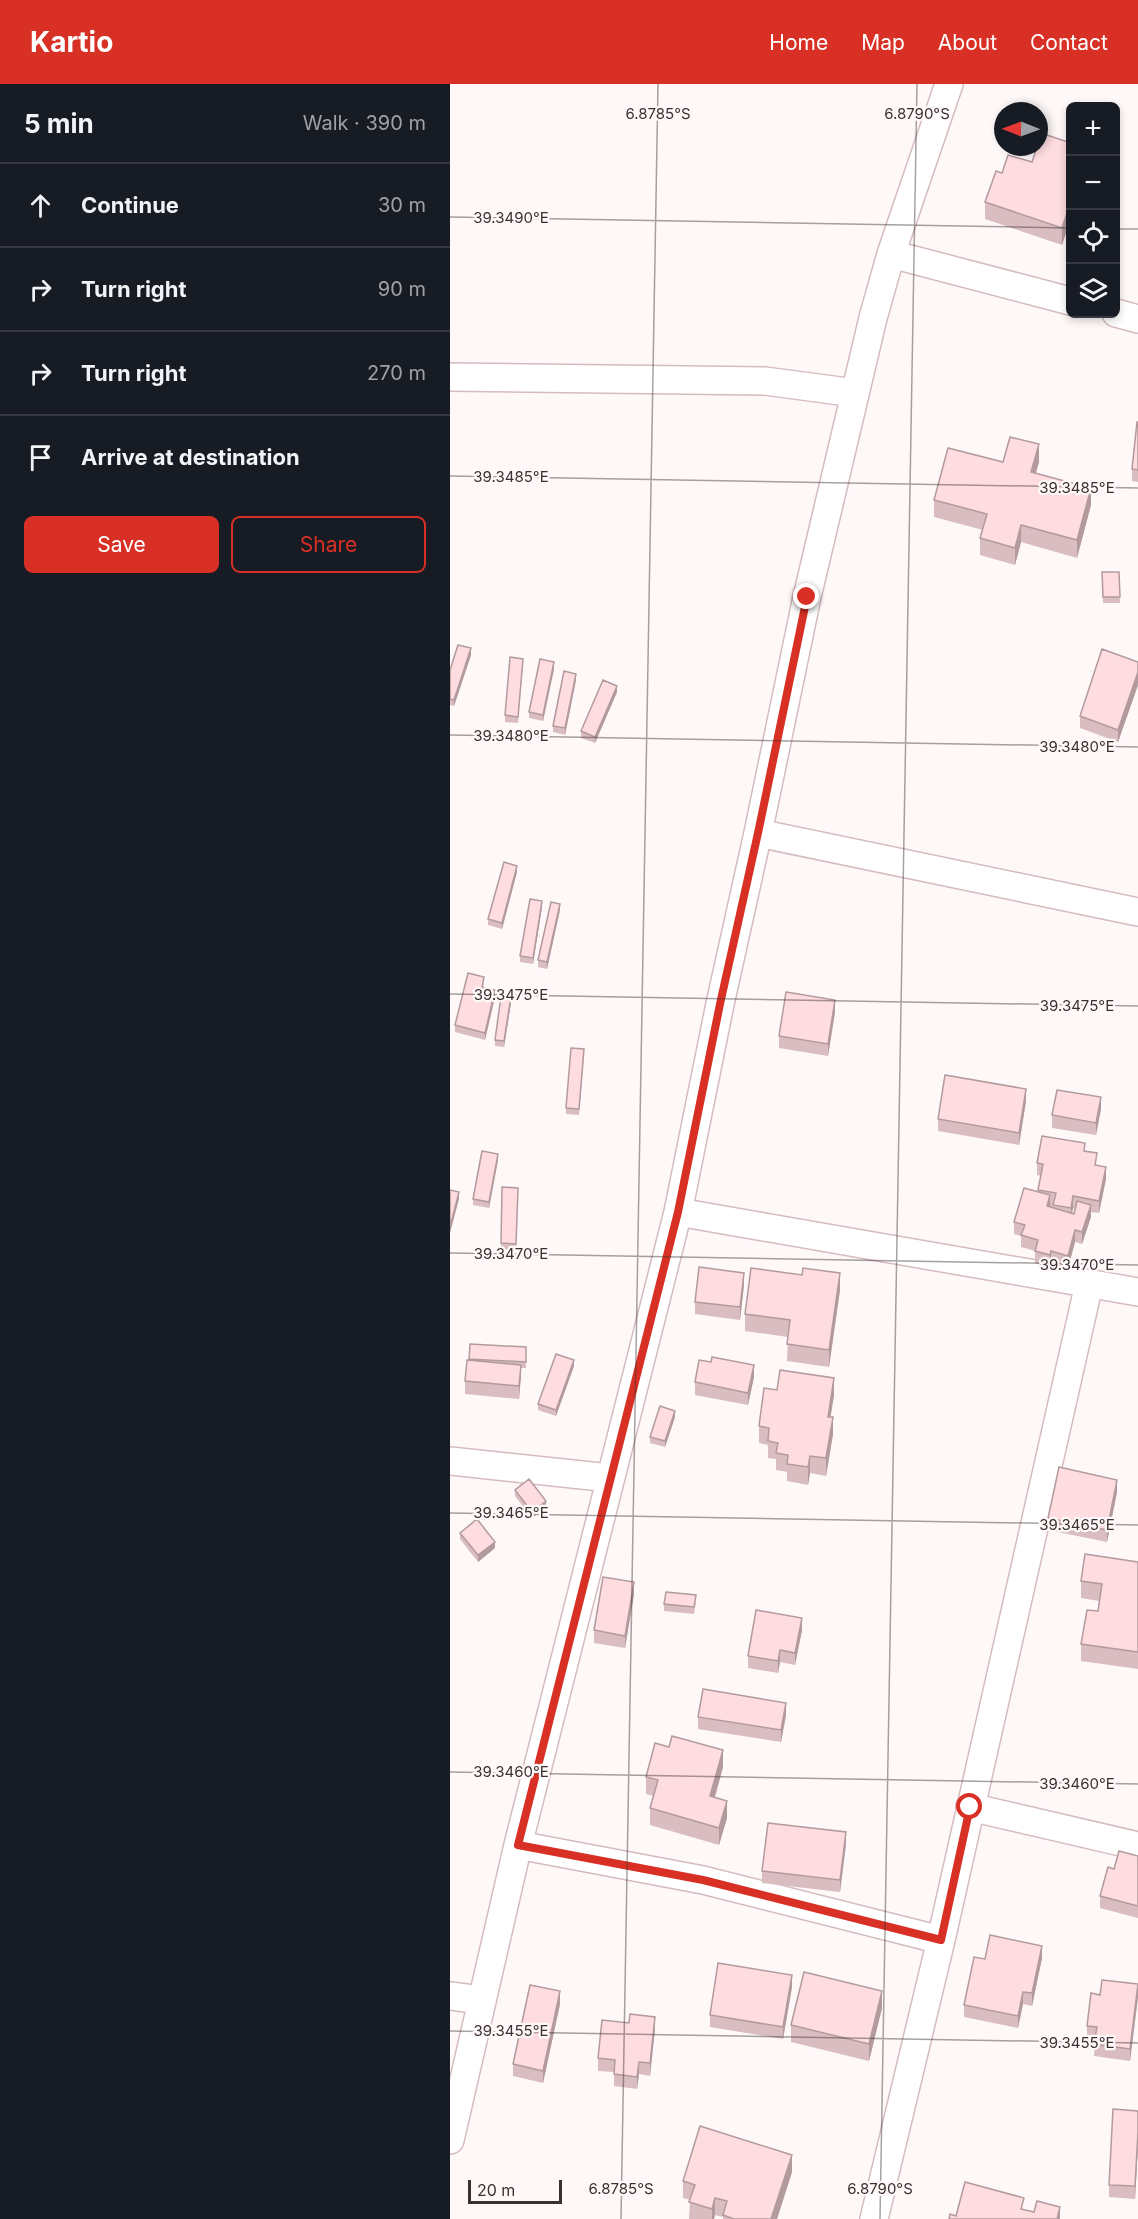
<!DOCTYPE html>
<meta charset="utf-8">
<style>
:root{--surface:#171b24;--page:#242831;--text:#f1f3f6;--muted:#9ea1a6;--line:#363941;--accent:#d93025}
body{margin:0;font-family:Inter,sans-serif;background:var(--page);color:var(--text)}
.controls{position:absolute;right:18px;top:18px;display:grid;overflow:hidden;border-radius:9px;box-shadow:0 3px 9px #0003}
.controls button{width:54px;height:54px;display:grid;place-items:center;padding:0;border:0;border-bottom:2px solid var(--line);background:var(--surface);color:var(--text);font:30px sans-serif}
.compass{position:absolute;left:544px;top:18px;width:54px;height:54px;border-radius:50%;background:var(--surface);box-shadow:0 3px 9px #0003;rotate:271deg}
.scale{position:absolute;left:18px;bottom:15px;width:94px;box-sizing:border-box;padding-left:6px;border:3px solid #3b3031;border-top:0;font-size:16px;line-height:21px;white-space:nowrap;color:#3b3031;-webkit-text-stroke:4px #fef8f9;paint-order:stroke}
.stop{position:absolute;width:18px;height:18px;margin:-14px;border:4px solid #d93025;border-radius:50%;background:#fff}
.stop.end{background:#d93025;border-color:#fff;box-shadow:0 2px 6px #0008}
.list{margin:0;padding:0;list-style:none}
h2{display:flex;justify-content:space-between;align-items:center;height:78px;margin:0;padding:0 24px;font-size:26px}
h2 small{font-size:20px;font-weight:400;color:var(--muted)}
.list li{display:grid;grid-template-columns:39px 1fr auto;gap:18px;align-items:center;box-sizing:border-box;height:84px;padding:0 24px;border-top:2px solid var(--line)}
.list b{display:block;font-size:22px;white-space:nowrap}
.list em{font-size:20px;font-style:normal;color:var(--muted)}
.actions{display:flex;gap:12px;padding:18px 24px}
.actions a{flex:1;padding:14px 0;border:2px solid var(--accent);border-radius:9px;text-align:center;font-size:21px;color:var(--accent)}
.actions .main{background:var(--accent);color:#fff}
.icon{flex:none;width:33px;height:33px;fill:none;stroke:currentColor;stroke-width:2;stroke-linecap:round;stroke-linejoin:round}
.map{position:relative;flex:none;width:688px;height:2135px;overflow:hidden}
header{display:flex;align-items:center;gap:36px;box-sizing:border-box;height:84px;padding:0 30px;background:var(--accent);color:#fff}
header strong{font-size:28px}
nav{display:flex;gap:33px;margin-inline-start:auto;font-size:21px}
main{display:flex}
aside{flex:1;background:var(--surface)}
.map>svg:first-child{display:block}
</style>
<header>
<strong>Kartio</strong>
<nav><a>Home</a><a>Map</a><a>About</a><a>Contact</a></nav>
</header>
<main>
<aside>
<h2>5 min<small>Walk · 390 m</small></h2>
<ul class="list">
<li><svg class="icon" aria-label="ahead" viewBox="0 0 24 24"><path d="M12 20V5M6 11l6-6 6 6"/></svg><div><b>Continue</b></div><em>30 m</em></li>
<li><svg class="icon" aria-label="right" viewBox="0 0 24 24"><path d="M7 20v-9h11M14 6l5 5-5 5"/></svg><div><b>Turn right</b></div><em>90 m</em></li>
<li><svg class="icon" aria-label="right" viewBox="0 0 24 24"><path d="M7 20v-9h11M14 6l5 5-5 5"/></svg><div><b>Turn right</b></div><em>270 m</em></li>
<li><svg class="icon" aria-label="arrive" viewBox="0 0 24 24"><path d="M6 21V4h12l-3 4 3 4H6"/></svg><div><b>Arrive at destination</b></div></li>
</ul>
<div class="actions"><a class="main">Save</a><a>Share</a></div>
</aside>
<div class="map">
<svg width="688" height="2135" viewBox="0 0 688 2135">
<rect width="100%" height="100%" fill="#fef8f9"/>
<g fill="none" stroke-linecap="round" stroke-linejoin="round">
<g stroke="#d6bbbe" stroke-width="30">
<path id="street" d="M 441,170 L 620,217
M 666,229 L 688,235
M 0,293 L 315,297 L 405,309
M 308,749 L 688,828
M 228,1128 L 688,1208
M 0,1377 L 160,1394
M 520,1723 L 688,1762
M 68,1761 L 253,1796 L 491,1856
M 0,1912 L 31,1916
M 0,2056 L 68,1761 L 228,1128 L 270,920 L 308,749 L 357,513 L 423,234 L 441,170 L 499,0
M 424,2135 L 491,1856 L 639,1200"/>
</g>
<use href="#street" stroke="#fff" stroke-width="27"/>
</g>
<path fill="#dabdc1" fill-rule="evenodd" d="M 621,59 L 621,134 L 612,161 L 535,135 L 535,118 L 552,89 L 582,78 Z
M 688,338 L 688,398 L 682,397 L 682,385 Z
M 553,378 L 589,378 L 586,389 L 641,421 L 627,474 L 571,458 L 565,481 L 530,471 L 530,454 L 533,446 L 484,433 L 484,416 Z
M 652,488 L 669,488 L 670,519 L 653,519 Z
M 21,571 L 4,622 L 0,621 L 0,586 Z
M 688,578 L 688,601 L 668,658 L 630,644 L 630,632 Z
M 73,581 L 68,639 L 55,638 L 55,631 Z
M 104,585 L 93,637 L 79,634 L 79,628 Z
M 126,596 L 115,651 L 103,648 L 103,642 Z
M 167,608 L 145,659 L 131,654 L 131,647 Z
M 67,788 L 52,845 L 38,841 L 38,835 Z
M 92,823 L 83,880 L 70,878 L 70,872 Z
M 110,826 L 97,885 L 88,883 L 88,876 Z
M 34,900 L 33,904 L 45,913 L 35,956 L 5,948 L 5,941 Z
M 61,919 L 54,963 L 45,962 L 45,956 Z
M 385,928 L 378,972 L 329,964 L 329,952 Z
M 134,972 L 129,1031 L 116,1030 L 116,1024 Z
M 576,1017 L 569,1061 L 488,1047 L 488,1035 Z
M 651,1025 L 646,1051 L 602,1044 L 602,1031 Z
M 635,1067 L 647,1081 L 656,1095 L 649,1129 L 641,1128 L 641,1133 L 632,1160 L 625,1158 L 618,1184 L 601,1179 L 600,1184 L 585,1179 L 585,1167 L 571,1163 L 571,1152 L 564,1150 L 564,1138 L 588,1107 L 591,1092 L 587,1091 L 587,1079 ZM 623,1124 L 625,1125 L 624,1130 L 622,1129 Z
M 48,1076 L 39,1124 L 23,1121 L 23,1115 Z
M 68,1104 L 66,1166 L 51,1166 L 51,1159 Z
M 294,1201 L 290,1236 L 245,1230 L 245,1218 Z
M 390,1206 L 379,1283 L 337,1277 L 338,1253 L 295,1247 L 295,1230 Z
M 20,1260 L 76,1263 L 76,1284 L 71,1284 L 69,1315 L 15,1310 L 15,1297 L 19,1276 Z
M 124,1282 L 106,1332 L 88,1326 L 88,1320 Z
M 304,1293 L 298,1321 L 245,1311 L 245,1298 Z
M 327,1306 L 384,1311 L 380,1333 L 383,1350 L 376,1392 L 360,1389 L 358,1401 L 337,1397 L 337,1388 L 326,1386 L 326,1375 L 318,1374 L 318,1361 L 309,1359 L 309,1342 Z
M 225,1333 L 215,1363 L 200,1359 L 200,1353 Z
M 65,1406 L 96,1423 L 82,1434 L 65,1412 Z
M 667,1408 L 657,1458 L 598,1446 L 598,1434 Z
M 10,1449 L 45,1464 L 28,1478 L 10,1455 Z
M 688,1478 L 688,1585 L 631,1577 L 631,1560 L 648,1527 L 649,1517 L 631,1514 L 631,1497 Z
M 184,1510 L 175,1564 L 144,1559 L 144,1546 Z
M 246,1518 L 244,1530 L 214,1527 L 214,1520 Z
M 352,1546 L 345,1581 L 330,1578 L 328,1589 L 298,1584 L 298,1572 Z
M 336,1631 L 331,1658 L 248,1645 L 248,1633 Z
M 273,1683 L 265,1714 L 277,1734 L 269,1761 L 200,1741 L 200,1724 L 204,1712 L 196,1710 L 196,1693 Z
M 396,1760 L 390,1808 L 312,1799 L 312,1787 Z
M 688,1772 L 688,1834 L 650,1824 L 650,1812 L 664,1785 Z
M 592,1874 L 582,1922 L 573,1920 L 568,1944 L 514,1933 L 514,1921 L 535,1875 Z
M 342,1903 L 333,1955 L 260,1943 L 260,1931 Z
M 688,1913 L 680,1977 L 644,1972 L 645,1955 L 637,1954 L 637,1942 Z
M 110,1920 L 93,1999 L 63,1992 L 63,1980 Z
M 432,1924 L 419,1977 L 341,1958 L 341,1941 Z
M 205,1945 L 200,1992 L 189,1990 L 187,2005 L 164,2002 L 164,1988 L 148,1987 L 148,1974 Z
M 688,2027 L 688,2061 L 685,2115 L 659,2113 L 659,2101 Z
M 342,2088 L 327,2135 L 273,2135 L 273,2133 L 265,2131 L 264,2135 L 239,2135 L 240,2116 L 233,2114 L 233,2097 Z"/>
<path fill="#b29a9d" d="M 621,117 L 621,134 L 612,161 L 612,144 Z
M 589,360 L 589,378 L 581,405 L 581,388 Z
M 641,404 L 641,421 L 627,474 L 627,456 Z
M 571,441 L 571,458 L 565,481 L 565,464 Z
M 21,564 L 21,571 L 4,622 L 4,616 Z
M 104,578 L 104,585 L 93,637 L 93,631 Z
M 688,588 L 688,601 L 668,658 L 668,646 Z
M 126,590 L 126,596 L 115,651 L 115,644 Z
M 167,602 L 167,608 L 145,659 L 145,653 Z
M 67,782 L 67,788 L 52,845 L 52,839 Z
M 92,817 L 92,823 L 83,880 L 83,874 Z
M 110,820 L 110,826 L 97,885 L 97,878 Z
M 45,906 L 45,913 L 35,956 L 35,949 Z
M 61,913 L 61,919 L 54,963 L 54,957 Z
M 385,916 L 385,928 L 378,972 L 378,960 Z
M 576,1005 L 576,1017 L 569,1061 L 569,1049 Z
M 651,1013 L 651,1025 L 646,1051 L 646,1039 Z
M 48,1070 L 48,1076 L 39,1124 L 39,1118 Z
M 656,1083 L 656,1095 L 649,1129 L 649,1117 Z
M 9,1108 L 9,1115 L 0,1149 L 0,1143 Z
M 600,1111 L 600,1123 L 597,1122 Z
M 623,1112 L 623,1124 L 621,1136 L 621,1124 Z
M 641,1121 L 641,1133 L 632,1160 L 632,1148 Z
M 625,1146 L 625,1158 L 618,1184 L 618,1172 Z
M 601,1167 L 601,1179 L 600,1184 L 600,1171 Z
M 294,1189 L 294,1201 L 290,1236 L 290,1223 Z
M 390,1189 L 390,1206 L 379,1283 L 379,1266 Z
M 124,1276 L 124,1282 L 106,1332 L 106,1326 Z
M 71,1281 L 71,1293 L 69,1315 L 69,1302 Z
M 304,1281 L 304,1293 L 298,1321 L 298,1309 Z
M 384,1294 L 384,1311 L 378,1350 L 378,1333 Z
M 225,1327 L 225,1333 L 215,1363 L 215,1357 Z
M 383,1333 L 383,1350 L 376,1392 L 376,1374 Z
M 360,1372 L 360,1389 L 358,1401 L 358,1383 Z
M 667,1396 L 667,1408 L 657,1458 L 657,1446 Z
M 96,1417 L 96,1423 L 82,1434 L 82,1428 Z
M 45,1458 L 45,1464 L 28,1478 L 28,1471 Z
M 184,1498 L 184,1510 L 175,1564 L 175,1552 Z
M 352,1534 L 352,1546 L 345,1581 L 345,1569 Z
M 330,1566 L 330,1578 L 328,1589 L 328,1577 Z
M 336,1619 L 336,1631 L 331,1658 L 331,1646 Z
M 273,1666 L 273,1683 L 260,1729 L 260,1712 Z
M 277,1717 L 277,1734 L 269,1761 L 269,1744 Z
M 396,1748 L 396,1760 L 390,1808 L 390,1796 Z
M 592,1862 L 592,1874 L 582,1922 L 582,1909 Z
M 342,1891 L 342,1903 L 333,1955 L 333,1943 Z
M 688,1900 L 688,1913 L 680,1977 L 680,1965 Z
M 110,1907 L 110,1920 L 93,1999 L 93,1987 Z
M 432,1907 L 432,1924 L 419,1977 L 419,1960 Z
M 573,1908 L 573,1920 L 568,1944 L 568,1932 Z
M 205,1933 L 205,1945 L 200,1992 L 200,1979 Z
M 189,1978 L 189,1990 L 187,2005 L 187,1993 Z
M 688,2048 L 688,2061 L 685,2115 L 685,2102 Z
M 342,2071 L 342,2088 L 327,2135 L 321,2135 Z
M 265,2114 L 265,2131 L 264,2135 L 262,2135 L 262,2125 Z
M 610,2123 L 610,2135 L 607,2135 Z"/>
<path fill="#fedce0" stroke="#b29a9d" stroke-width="1.5" d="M 591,49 L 621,59 L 621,117 L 612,144 L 535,118 L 546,87 L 552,89 L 558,71 L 582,78 L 587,63 L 589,63 L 589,56 Z
M 687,338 L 688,338 L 688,386 L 682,385 Z
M 560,353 L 589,360 L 581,388 L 641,404 L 627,456 L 571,441 L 565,464 L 530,454 L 537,430 L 484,416 L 498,364 L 553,378 Z
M 652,488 L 669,488 L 670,513 L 653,513 Z
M 8,561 L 21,564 L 4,616 L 0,615 L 0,586 Z
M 652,565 L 688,578 L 688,588 L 668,646 L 630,632 Z
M 60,573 L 73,575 L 68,633 L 55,631 Z
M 90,575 L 104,578 L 93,631 L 79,628 Z
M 114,587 L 126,590 L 115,644 L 103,642 Z
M 153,596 L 167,602 L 145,653 L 131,647 Z
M 54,778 L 67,782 L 52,839 L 38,835 Z
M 80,815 L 92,817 L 83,874 L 70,872 Z
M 101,818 L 110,820 L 97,878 L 88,876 Z
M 18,889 L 34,893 L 32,904 L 45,906 L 35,949 L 5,941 Z
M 336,908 L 385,916 L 378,960 L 329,952 Z
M 51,912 L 61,913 L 54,957 L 45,956 Z
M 121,964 L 134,965 L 129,1025 L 116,1024 Z
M 495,991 L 576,1005 L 569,1049 L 488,1035 Z
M 607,1006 L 651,1013 L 646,1039 L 602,1031 Z
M 592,1052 L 635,1059 L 634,1067 L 647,1069 L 645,1081 L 656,1083 L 649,1117 L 623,1112 L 621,1124 L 603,1121 L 606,1109 L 588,1106 L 593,1080 L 587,1079 Z
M 32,1067 L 48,1070 L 39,1118 L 23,1115 Z
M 52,1103 L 68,1104 L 66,1160 L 51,1159 Z
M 574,1104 L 600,1111 L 597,1122 L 624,1130 L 627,1117 L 641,1121 L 632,1148 L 625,1146 L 618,1172 L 601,1167 L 600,1171 L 585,1167 L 588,1156 L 571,1151 L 575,1141 L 564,1138 Z
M 0,1106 L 9,1108 L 0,1143 Z
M 249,1183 L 294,1189 L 290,1223 L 245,1218 Z
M 301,1184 L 352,1191 L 353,1184 L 390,1189 L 379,1266 L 337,1260 L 340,1236 L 295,1230 Z
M 20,1260 L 76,1263 L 76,1278 L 19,1275 Z
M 106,1270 L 124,1276 L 106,1326 L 88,1320 Z
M 262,1273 L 304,1281 L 298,1309 L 245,1298 L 249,1276 L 261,1278 Z
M 17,1276 L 71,1281 L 69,1302 L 15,1297 Z
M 330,1286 L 384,1294 L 378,1333 L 383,1333 L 376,1374 L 360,1372 L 358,1383 L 337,1380 L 338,1371 L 326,1369 L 328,1359 L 318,1357 L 319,1344 L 309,1342 L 314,1304 L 327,1306 Z
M 210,1322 L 225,1327 L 215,1357 L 200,1353 Z
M 609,1383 L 667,1396 L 657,1446 L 598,1434 Z
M 79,1395 L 96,1417 L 82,1428 L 65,1406 Z
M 27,1435 L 45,1458 L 28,1471 L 10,1449 Z
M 635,1470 L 688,1478 L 688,1568 L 631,1560 L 637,1526 L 648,1527 L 652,1500 L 631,1497 Z
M 153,1493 L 184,1498 L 175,1552 L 144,1546 Z
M 216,1508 L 246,1511 L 244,1523 L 214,1520 Z
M 306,1526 L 352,1534 L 345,1569 L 330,1566 L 328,1577 L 298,1572 Z
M 253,1605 L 336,1619 L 331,1646 L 248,1633 Z
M 222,1652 L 273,1666 L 260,1712 L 277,1717 L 269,1744 L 200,1724 L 208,1696 L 196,1693 L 205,1659 L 219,1663 Z
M 318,1739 L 396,1748 L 390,1796 L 312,1787 Z
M 669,1767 L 688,1772 L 688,1822 L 650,1812 L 658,1783 L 664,1785 Z
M 540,1851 L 592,1862 L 582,1909 L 573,1908 L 568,1932 L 514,1921 L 524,1873 L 535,1875 Z
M 268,1879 L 342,1891 L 333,1943 L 260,1931 Z
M 354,1888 L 432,1907 L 419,1960 L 341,1941 Z
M 652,1896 L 688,1900 L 680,1965 L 644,1960 L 647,1943 L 637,1942 L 641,1909 L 650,1911 Z
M 80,1901 L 110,1907 L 93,1987 L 63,1980 Z
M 180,1930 L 205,1933 L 200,1979 L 189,1978 L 187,1993 L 164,1990 L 165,1976 L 148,1974 L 152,1936 L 179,1939 Z
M 663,2025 L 688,2027 L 688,2048 L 685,2102 L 659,2101 Z
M 250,2042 L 342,2071 L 321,2135 L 284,2135 L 273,2131 L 277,2117 L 265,2114 L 262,2125 L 239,2118 L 245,2101 L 233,2097 Z
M 515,2098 L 574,2114 L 571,2125 L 584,2128 L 587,2117 L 610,2123 L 607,2135 L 499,2135 L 500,2130 L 506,2132 Z"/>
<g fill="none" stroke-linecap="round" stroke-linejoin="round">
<path stroke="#d93025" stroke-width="8" d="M 357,513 L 308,749 L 270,920 L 228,1128 L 68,1761 L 253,1796 L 491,1856 L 520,1723"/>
</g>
<path fill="none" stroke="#3b3031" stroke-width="1.5" stroke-opacity="0.45" d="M 0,133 L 620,144M 666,145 L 688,145M 0,392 L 688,404M 0,651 L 688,663M 0,910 L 688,922M 0,1169 L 688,1181M 0,1429 L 688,1441M 0,1688 L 688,1700M 0,1947 L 688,1959M 171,2135 L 208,0M 430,2135 L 467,0"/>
<g font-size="15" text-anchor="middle" fill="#3b3031" stroke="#fef8f9" stroke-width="4.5" stroke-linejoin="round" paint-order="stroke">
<text x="208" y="35">6.8785°S</text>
<text x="467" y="35">6.8790°S</text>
<text x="61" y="139">39.3490°E</text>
<text x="61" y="398">39.3485°E</text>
<text x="627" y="409">39.3485°E</text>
<text x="61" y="657">39.3480°E</text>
<text x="627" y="668">39.3480°E</text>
<text x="61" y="916">39.3475°E</text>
<text x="627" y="927">39.3475°E</text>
<text x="61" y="1175">39.3470°E</text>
<text x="627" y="1186">39.3470°E</text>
<text x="61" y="1434">39.3465°E</text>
<text x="627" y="1446">39.3465°E</text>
<text x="61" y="1693">39.3460°E</text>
<text x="627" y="1705">39.3460°E</text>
<text x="61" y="1952">39.3455°E</text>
<text x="627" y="1964">39.3455°E</text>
<text x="171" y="2110">6.8785°S</text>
<text x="430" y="2110">6.8790°S</text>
</g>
</svg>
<div class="controls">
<button>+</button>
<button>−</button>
<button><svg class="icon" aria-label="locate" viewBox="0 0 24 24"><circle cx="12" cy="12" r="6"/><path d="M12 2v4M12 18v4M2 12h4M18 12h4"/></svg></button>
<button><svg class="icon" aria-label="layers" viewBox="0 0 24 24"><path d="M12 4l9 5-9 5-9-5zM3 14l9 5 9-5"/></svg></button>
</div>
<svg class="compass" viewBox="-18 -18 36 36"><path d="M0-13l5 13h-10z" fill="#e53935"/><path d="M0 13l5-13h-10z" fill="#9ea1a6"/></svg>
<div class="scale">20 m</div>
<div class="stop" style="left:520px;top:1723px"></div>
<div class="stop end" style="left:357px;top:513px"></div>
</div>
</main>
